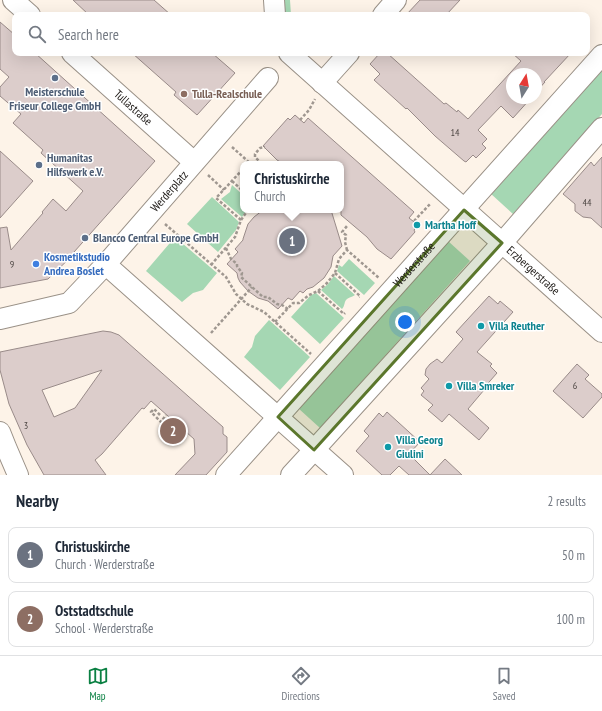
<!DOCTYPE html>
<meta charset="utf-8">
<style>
:root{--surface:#fff;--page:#f6f6f7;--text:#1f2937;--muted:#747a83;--line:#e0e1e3;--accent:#0b8043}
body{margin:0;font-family:"PT Sans Narrow",sans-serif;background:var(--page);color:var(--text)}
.compass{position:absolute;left:506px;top:68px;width:36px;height:36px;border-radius:50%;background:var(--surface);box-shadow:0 4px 16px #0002;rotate:11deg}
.you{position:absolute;left:405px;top:322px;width:14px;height:14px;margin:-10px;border:3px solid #fff;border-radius:50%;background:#1a73e8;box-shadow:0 0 0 6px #1a73e833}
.badge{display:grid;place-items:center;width:26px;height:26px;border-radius:50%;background:var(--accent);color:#fff;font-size:13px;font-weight:700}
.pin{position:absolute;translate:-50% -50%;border:2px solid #fff;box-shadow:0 1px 4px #0006}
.popup{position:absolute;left:240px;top:161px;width:104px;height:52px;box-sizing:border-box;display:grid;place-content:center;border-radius:8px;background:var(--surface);filter:drop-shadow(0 1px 3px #0005);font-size:13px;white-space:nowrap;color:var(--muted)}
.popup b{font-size:15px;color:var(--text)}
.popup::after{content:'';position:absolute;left:50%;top:100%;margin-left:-8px;border:8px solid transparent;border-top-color:var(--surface)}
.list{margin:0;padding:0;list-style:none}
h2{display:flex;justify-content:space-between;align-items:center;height:52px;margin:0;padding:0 16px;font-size:17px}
h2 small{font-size:13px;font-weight:400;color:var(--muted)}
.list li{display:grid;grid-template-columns:26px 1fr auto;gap:12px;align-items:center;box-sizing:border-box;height:56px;margin:0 8px 8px;padding:0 8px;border:1px solid var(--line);border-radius:8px}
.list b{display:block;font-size:15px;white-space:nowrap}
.list p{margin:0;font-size:13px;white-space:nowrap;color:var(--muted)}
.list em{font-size:13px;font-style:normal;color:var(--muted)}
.icon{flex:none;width:22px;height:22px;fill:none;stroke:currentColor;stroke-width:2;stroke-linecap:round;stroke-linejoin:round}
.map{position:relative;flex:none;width:602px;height:475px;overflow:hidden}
.search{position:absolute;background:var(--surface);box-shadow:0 4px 16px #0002;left:12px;right:12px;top:12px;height:44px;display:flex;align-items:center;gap:10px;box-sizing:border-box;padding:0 14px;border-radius:8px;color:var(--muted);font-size:15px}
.sheet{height:180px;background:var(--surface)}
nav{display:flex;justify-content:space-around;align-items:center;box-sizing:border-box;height:56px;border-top:1px solid var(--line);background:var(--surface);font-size:11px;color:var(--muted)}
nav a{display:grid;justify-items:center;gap:2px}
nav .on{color:var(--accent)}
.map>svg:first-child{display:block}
</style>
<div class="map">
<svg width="602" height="475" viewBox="0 0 602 475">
<rect width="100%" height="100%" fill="#fdf3e8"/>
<path fill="#a5d7b3" d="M 283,0 L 290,0 L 291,15 L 285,15 Z
M 602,69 L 602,114 L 513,214 L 490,193 Z
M 232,185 L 243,195 L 243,210 L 247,210 L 242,217 L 221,199 L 230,192 L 231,188 Z
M 212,197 L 239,222 L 236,230 L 218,252 L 187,224 Z
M 175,237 L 217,273 L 203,290 L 193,293 L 188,297 L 182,302 L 146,271 Z
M 448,241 L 470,261 L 320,428 L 298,408 Z
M 349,259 L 375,283 L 364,295 L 337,271 L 339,265 L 342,267 Z
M 334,276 L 355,295 C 352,297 350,297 347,299 C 344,301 345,306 342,309 L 321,290 L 328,284 Z
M 316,293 L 344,318 L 320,344 L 291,317 L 311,295 Z
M 269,320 L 310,357 L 280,390 L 244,357 L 252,347 L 255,336 Z"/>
<path fill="#dccdcb" stroke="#998b89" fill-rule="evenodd" d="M 73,0 L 154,0 L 171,15 L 89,15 Z
M 420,0 L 460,0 L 446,15 L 406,15 Z
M 0,22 L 15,35 L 15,53 L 35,53 L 155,161 L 74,252 L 75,253 L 48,279 L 0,288 L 0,228 L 7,227 L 11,250 L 43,213 L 42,212 L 53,199 L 66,211 L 83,191 L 41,153 L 43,150 L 13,123 L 21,114 L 0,96 L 0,87 L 9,77 L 0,69 Z
M 132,53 L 212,53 L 235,73 L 197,115 L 174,95 L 176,92 Z
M 380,53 L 387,53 L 444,104 L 446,103 L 457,112 L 458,110 L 468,119 L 521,61 L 512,53 L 571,53 L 544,82 L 545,82 L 536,92 L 536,74 L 512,74 L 512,98 L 531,98 L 513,118 L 501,106 L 478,130 L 487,139 L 482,144 L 486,148 L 476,158 L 473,155 L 466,162 L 464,161 L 435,136 L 407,108 L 406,109 L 374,80 L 380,74 L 370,64 Z
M 295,115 L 304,123 L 308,118 L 414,212 L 409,218 L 418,225 L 414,230 L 415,232 L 391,259 L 377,249 L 367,237 L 341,215 L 341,164 L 284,164 L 277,160 L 263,146 L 288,118 L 290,120 Z
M 0,151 L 33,181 L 0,218 Z
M 602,157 L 602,228 L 591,218 L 583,217 L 575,211 L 575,204 L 563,194 L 591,162 L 594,166 Z
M 263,210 L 331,210 L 342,246 L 333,256 L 331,267 L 324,278 L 313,287 L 307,289 L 303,293 L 300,291 L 292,300 L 288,298 L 278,309 L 268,301 L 258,298 L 248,291 L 240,282 L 238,278 L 237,273 L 227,264 L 238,252 L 235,249 L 243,240 L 243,239 L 248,224 L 254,217 Z
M 489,296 L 498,304 L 500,301 L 513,312 L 477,352 L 492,364 L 490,366 L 497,373 L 483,389 L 484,390 L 468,409 L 489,428 L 479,440 L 449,414 L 442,422 L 428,410 L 433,405 L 421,395 L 424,391 L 421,388 L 429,379 L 425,375 L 426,369 L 430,364 L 437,359 L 442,363 L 463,339 L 456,332 Z
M 103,331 L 111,332 L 119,335 L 223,427 L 223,434 L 227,437 L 227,452 L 206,475 L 175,475 L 195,454 L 194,439 L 151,401 L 144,409 L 142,408 L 102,454 L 95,460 L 106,475 L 44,475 L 27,445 L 9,404 L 0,370 L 0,352 ZM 102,370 L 75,408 L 54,417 L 42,390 Z
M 577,364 L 589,375 L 585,379 L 602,394 L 602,397 L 583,418 L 553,391 Z
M 387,412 L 420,442 L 409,454 L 430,475 L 445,459 L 462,475 L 409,475 L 399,466 L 390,475 L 382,475 L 356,451 L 369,436 L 364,431 L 379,413 L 383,417 Z"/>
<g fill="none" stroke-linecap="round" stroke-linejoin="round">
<g stroke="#9a9187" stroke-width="22">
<g id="street">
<path d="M 13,0 L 30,15"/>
<path d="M 274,0 L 275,15"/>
<path d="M 383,15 L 396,0"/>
<path id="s1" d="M 72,53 L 194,162"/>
<path id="s2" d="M 289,53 L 602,332"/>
<path d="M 322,83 L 349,53"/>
<path d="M 112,270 L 343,475"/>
<path id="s3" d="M 0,319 L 69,303 L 106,264 L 268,78"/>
<path d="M 0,432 L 6,447 L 18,475"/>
<path id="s4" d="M 226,475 L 602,55"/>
<path d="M 291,475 L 314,450 L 502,243 L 602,128"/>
</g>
</g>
<path stroke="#9f9790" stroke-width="2.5" stroke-dasharray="3 2" stroke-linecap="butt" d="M 300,120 L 309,110 L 315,99
M 232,147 L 251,164
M 262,164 L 255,157 L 255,154 L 260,148 L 265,147
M 208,175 L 224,190
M 232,181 L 243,191
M 241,220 L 216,198 L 243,169
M 414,221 L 431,203
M 165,224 L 226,277 L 236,294 L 247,304 L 264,312 L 311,354
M 226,248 L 231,259 L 237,264 L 237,266 L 242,273 L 241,277 L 263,297 L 268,297 L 277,304 L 282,305 L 288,309
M 347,250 L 345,242 L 346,235 L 342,232 L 347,226
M 211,265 L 235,237 L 241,220 L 248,210
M 335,273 L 360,296 L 359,297
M 318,291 L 344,314 L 345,313
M 275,322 L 293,303 L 299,303 L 309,295 L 318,291 L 327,283 L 335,273 L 339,259 L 347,250 L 379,278
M 211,333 L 252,287
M 160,415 L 154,409 L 151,412 L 161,422 L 166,415"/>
<use href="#street" stroke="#fff" stroke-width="20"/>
</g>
<path fill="#5b772c" fill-opacity="0.2" stroke="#5b772c" stroke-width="3" stroke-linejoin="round" d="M 464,210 L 502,243 L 314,450 L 278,417 Z"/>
<g fill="#5c6f8a" stroke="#fff" stroke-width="1.5">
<circle cx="55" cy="78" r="4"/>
<circle cx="39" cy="165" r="4"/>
<circle cx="85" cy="238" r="4"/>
</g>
<circle fill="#8d6e63" stroke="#fff" stroke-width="1.5" cx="184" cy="94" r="4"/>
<g fill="#0f9aa8" stroke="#fff" stroke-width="1.5">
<circle cx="417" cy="225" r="4"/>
<circle cx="481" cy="326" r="4"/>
<circle cx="449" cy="386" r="4"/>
<circle cx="388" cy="447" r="4"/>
</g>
<circle fill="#3f7fe0" stroke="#fff" stroke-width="1.5" cx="36" cy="264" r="4"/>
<g text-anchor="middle" stroke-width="3" stroke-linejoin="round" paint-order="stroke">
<g font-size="10" fill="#4c4542">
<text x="455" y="136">14</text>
<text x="587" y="206">44</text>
<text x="12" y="268">9</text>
<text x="575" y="389">6</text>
<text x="26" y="429">3</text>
</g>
<g font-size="12" font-weight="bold" fill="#4e5e75" stroke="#fff" text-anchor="start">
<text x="55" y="96" text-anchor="middle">Meisterschule<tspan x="55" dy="14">Friseur College GmbH</tspan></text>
<text x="47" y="162">Humanitas<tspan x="47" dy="14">Hilfswerk e.V.</tspan></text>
<text x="93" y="242">Blancco Central Europe GmbH</text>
</g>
<g font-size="12" font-weight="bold" fill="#785e54" stroke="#fff" text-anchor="start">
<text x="192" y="98">Tulla-Realschule</text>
</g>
<g font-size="12" fill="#1c1815" stroke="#fff">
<text dy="4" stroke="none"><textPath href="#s1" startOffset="82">Tullastraße</textPath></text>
<text dy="4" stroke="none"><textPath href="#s3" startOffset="221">Werderplatz</textPath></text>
<text dy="4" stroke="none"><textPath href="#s4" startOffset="282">Werderstraße</textPath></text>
<text dy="4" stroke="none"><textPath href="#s2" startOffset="327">Erzbergerstraße</textPath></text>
</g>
<g font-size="12" font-weight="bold" fill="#0d838f" stroke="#fff" text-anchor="start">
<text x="425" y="229">Martha Hoff</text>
<text x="489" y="330">Villa Reuther</text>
<text x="457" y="390">Villa Smreker</text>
<text x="396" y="444">Villa Georg<tspan x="396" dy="14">Giulini</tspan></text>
</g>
<g font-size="12" font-weight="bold" fill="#366cbe" stroke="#fff" text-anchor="start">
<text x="44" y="261">Kosmetikstudio<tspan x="44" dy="14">Andrea Boslet</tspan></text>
</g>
</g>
</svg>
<svg class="compass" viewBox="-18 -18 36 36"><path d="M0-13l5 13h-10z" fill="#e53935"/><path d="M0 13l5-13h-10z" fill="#747a83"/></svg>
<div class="you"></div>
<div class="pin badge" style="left:292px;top:241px;background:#6b7280">1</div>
<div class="popup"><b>Christuskirche</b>Church</div>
<div class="pin badge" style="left:173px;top:431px;background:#8d6e63">2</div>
<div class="search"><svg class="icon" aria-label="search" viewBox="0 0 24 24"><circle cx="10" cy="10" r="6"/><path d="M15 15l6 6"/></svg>Search here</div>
</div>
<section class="sheet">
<h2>Nearby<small>2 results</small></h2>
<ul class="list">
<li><span class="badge" style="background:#6b7280">1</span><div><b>Christuskirche</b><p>Church · Werderstraße</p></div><em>50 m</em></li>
<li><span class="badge" style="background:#8d6e63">2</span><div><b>Oststadtschule</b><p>School · Werderstraße</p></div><em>100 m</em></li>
</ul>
</section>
<nav>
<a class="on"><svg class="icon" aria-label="map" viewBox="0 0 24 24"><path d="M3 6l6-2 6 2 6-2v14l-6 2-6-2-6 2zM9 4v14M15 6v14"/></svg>Map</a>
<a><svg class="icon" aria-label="directions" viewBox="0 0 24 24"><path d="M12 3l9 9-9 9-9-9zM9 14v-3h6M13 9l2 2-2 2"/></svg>Directions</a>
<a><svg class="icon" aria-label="saved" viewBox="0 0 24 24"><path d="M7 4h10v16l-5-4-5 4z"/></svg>Saved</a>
</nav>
